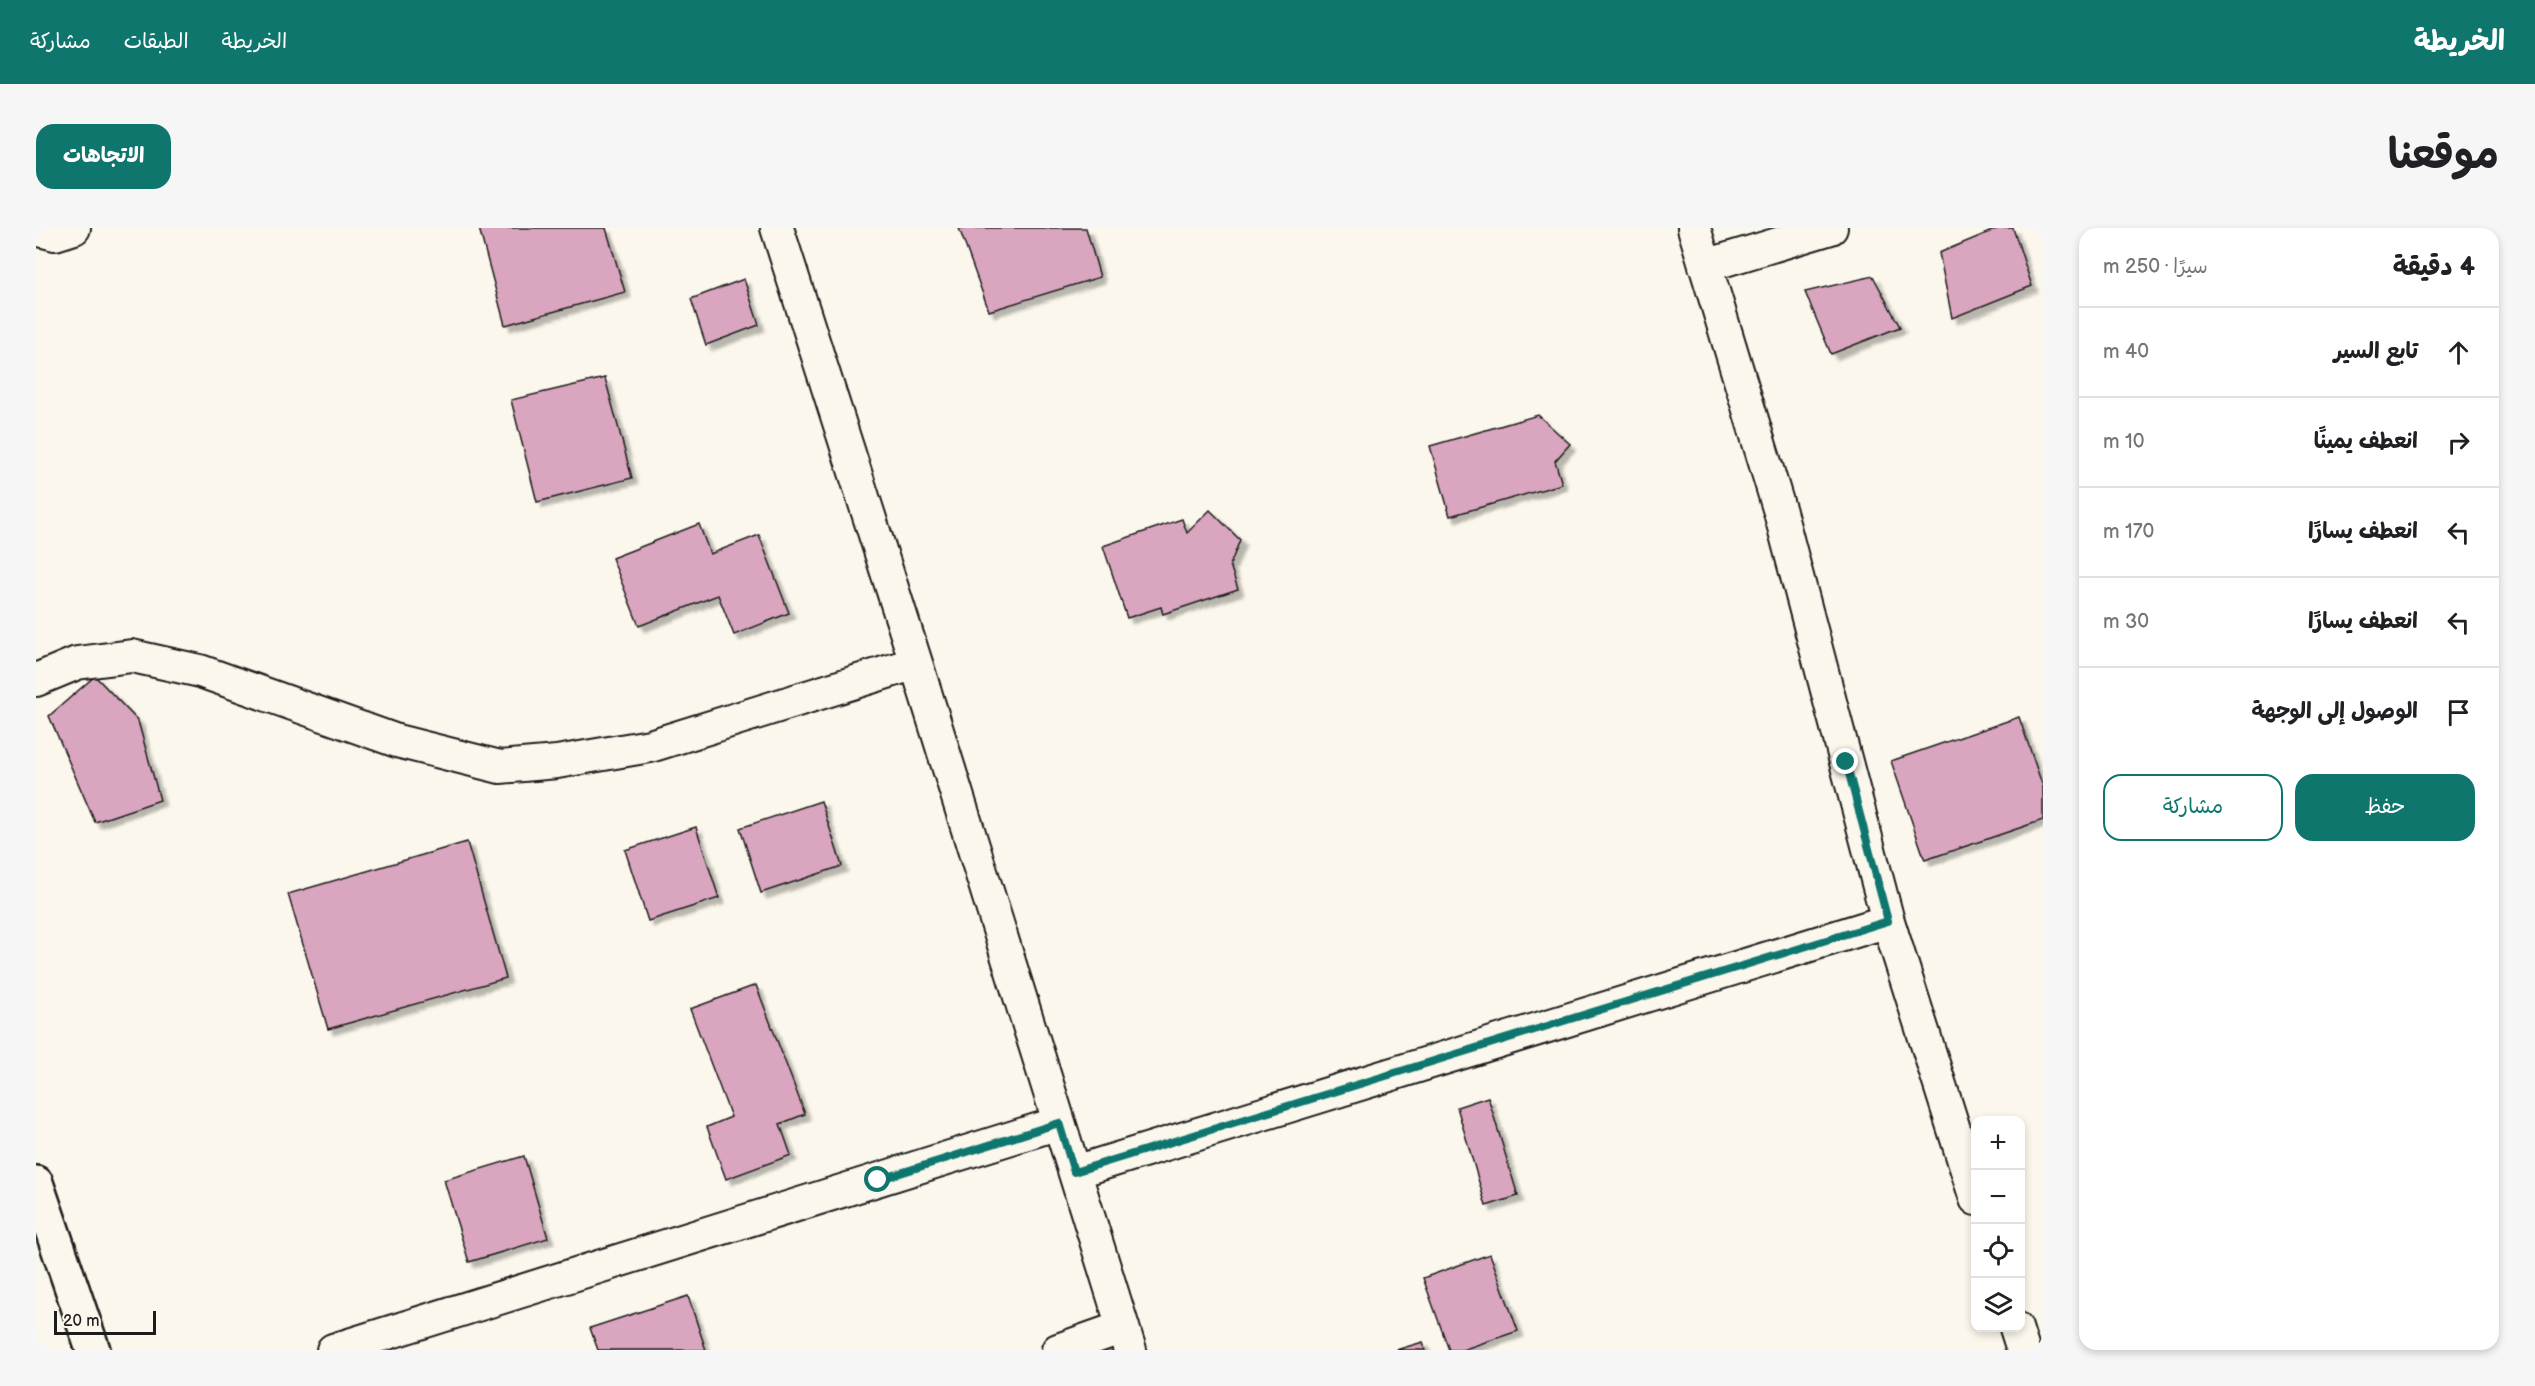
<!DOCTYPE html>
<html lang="ar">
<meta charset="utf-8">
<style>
:root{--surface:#fff;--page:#f6f6f6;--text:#202124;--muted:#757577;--line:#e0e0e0;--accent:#0f766e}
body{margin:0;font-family:"Balsamiq Sans","Playpen Sans Arabic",sans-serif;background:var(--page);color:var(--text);direction:rtl}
.controls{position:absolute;right:18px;bottom:18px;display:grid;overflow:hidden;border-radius:12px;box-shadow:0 3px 9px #0003}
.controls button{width:54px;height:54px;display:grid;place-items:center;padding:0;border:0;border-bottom:2px solid var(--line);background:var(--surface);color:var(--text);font:30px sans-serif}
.scale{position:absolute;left:18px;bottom:15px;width:102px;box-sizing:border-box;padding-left:6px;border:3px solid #1c1c1c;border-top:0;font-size:16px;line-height:21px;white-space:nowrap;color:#1c1c1c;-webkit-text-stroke:4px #fbf7ec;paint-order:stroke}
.stop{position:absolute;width:18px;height:18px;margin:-14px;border:4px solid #0f766e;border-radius:50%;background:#fff}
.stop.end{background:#0f766e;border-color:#fff;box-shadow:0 2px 6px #0008}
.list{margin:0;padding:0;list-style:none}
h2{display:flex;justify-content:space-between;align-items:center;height:78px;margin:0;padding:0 24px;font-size:26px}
h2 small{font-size:20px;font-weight:400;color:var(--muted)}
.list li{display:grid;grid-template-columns:39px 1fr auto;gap:18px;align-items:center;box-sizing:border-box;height:90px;padding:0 24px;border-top:2px solid var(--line)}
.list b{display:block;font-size:22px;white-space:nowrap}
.list em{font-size:20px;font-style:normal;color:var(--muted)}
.actions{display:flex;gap:12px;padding:18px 24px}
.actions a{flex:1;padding:14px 0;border:2px solid var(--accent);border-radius:18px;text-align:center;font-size:21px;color:var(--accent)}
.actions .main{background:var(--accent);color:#fff}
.icon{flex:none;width:33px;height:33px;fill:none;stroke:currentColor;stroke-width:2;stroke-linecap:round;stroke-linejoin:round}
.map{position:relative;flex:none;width:2007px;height:1122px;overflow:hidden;direction:ltr;border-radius:18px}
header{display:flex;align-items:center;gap:36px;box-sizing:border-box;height:84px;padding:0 30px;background:var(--accent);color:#fff}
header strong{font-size:28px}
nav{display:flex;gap:33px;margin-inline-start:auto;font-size:21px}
.intro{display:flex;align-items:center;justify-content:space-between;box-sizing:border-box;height:144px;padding:0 36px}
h1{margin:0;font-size:42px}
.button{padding:15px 27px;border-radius:18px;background:var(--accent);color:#fff;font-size:21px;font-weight:700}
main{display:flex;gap:36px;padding:0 36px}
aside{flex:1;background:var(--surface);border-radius:18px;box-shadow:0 3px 9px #0003}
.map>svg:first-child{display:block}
</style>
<header>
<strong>الخريطة</strong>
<nav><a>الخريطة</a><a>الطبقات</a><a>مشاركة</a></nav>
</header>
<div class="intro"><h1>موقعنا</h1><a class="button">الاتجاهات</a></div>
<main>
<aside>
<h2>4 دقيقة<small>سيرًا · 250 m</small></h2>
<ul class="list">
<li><svg class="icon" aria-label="ahead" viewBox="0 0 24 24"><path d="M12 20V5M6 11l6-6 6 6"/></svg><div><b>تابع السير</b></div><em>40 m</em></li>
<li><svg class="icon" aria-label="right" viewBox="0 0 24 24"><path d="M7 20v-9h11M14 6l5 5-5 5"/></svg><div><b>انعطف يمينًا</b></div><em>10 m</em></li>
<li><svg class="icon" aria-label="left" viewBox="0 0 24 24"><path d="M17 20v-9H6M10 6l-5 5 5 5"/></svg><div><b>انعطف يسارًا</b></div><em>170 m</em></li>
<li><svg class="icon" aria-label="left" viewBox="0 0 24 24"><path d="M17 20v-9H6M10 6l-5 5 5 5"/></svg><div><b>انعطف يسارًا</b></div><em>30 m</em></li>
<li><svg class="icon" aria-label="arrive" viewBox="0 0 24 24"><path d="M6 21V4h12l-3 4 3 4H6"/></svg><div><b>الوصول إلى الوجهة</b></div></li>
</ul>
<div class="actions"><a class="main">حفظ</a><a>مشاركة</a></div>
</aside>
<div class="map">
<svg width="2007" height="1122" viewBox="0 0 2007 1122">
<defs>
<filter id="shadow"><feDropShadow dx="5.5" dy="5.5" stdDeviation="1.5" flood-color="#0004"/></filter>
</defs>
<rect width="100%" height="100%" fill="#fbf7ec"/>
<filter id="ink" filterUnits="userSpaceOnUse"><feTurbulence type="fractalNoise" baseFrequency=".0167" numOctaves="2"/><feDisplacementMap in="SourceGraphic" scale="12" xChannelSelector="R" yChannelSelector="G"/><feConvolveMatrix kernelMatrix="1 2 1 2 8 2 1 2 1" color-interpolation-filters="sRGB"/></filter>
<g filter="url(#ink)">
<path fill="#daa5be" stroke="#1c1c1c" stroke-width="1.5" filter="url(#shadow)" d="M 443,0 L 570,0 L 589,64 L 469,97 Z
M 923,0 L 1050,0 L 1064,49 L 953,83 Z
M 1963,0 L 1977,0 L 1996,58 L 1916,90 L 1903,25 Z
M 1837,48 L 1864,99 L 1795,126 L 1769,64 Z
M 708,51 L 723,97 L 670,117 L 655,71 Z
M 569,150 L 596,250 L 501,274 L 475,172 Z
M 1502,187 L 1534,216 L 1519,233 L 1526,256 L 1414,288 L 1394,218 Z
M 1174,282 L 1204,312 L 1194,337 L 1202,361 L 1127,386 L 1125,379 L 1091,390 L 1067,318 L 1146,291 L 1151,305 Z
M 663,296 L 674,326 L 723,307 L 753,385 L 698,407 L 682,367 L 603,398 L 576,330 Z
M 59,448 L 102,493 L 124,572 L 59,594 L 13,488 Z
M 1983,489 L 2007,559 L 2007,592 L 1889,632 L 1855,533 Z
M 785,573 L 806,638 L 725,665 L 704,600 Z
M 660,599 L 683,670 L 612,693 L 589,622 Z
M 431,614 L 470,750 L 292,801 L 252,666 Z
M 720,757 L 769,886 L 744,896 L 755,927 L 690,951 L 671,899 L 695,889 L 654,781 Z
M 1452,869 L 1482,968 L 1450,978 L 1421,879 Z
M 488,928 L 512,1010 L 433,1034 L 408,952 Z
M 1454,1026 L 1482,1103 L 1426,1122 L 1413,1122 L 1387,1050 Z
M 652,1068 L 670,1122 L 562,1122 L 554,1100 Z
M 1387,1114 L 1389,1122 L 1360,1122 Z"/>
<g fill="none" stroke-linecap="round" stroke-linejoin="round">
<g stroke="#1c1c1c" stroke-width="36">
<path id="minor" d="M 741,0 L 880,435 L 1094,1122
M 1658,0 L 1744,284 L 1852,693 L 1940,971
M 0,1 L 19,6 L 38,0
M 1669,38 L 1795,0
M 0,452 L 41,435 L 96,428 L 164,443 L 361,513 L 464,539 L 521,534 L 614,518 L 880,435
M 1039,944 L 1852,693
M 1980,1100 L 1987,1122
M 297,1122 L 1023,895
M 1022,1122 L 1087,1099"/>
</g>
<g stroke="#1c1c1c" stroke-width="38">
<path id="secondary" d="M 0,955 L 57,1122"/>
</g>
<use href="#minor" stroke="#fbf7ec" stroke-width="32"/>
<use href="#secondary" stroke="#fbf7ec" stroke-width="33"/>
</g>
</g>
<g fill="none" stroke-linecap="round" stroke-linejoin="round" filter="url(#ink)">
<path stroke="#0f766e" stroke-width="8" d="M 842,952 L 1023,895 L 1038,944 L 1852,693 L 1810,534"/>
</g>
</svg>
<div class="controls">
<button>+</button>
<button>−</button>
<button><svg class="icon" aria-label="locate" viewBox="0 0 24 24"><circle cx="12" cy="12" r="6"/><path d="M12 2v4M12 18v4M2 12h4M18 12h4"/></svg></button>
<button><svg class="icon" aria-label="layers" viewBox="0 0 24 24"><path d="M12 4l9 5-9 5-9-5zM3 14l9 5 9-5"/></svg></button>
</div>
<div class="scale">20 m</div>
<div class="stop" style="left:842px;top:952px"></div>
<div class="stop end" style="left:1810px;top:534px"></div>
</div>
</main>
